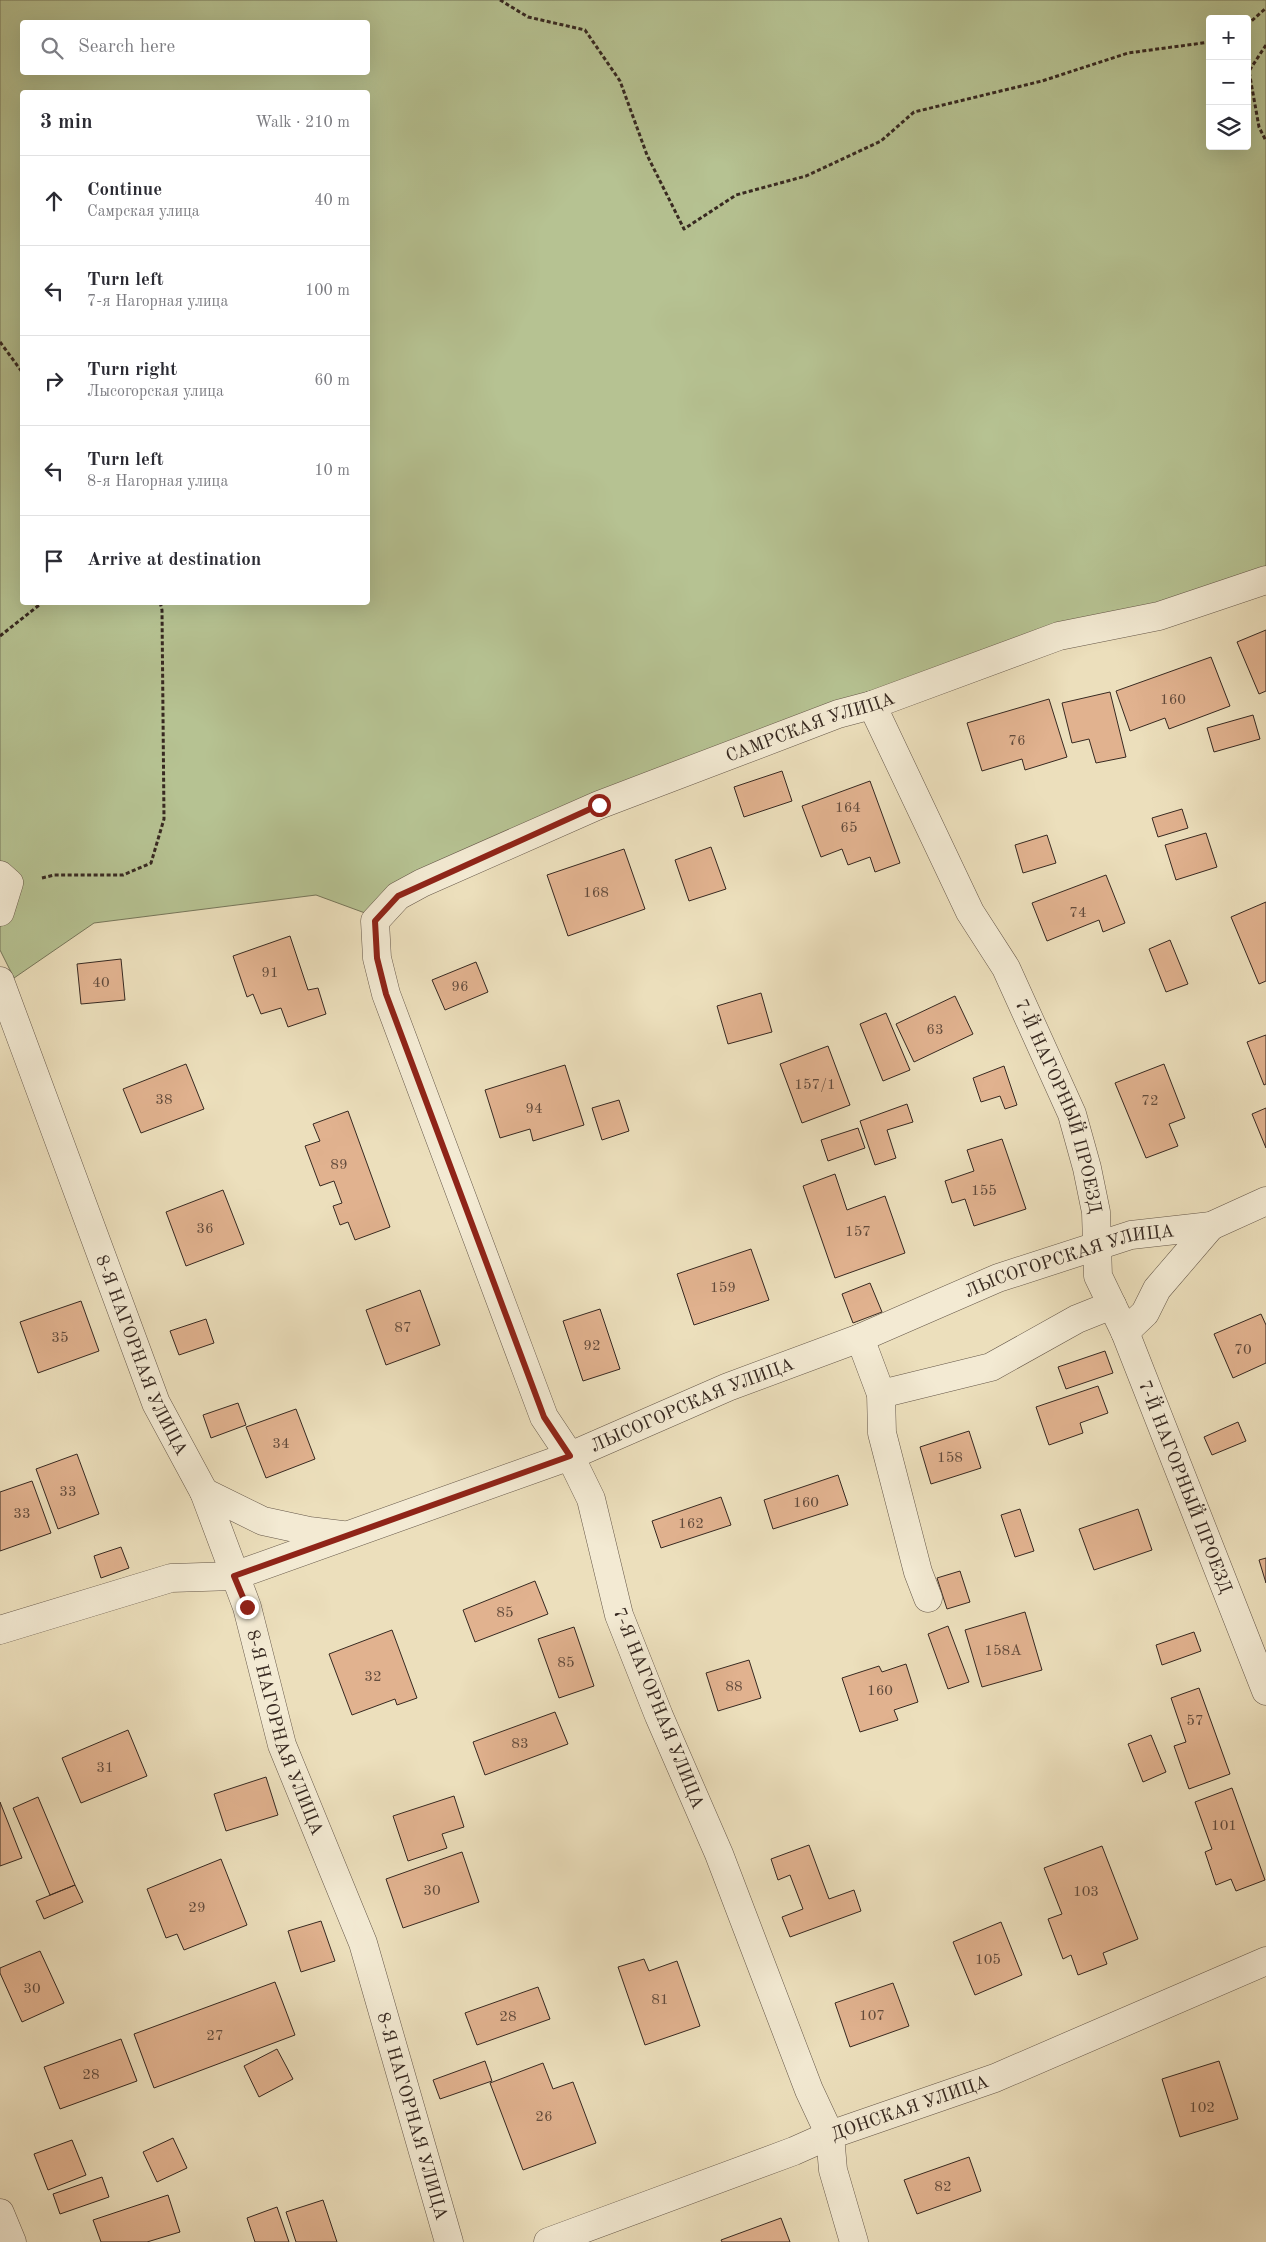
<!DOCTYPE html>
<meta charset="utf-8">
<style>
:root{--surface:#fff;--page:#f7f7f7;--text:#2b2b33;--muted:#7c7c81;--line:#e1e1e2}
body{margin:0;font-family:"Old Standard TT",serif;background:var(--page);color:var(--text)}
.controls{position:absolute;right:15px;top:15px;display:grid;overflow:hidden;border-radius:5px;box-shadow:0 5px 20px #0002}
.controls button{width:45px;height:45px;display:grid;place-items:center;padding:0;border:0;border-bottom:1px solid var(--line);background:var(--surface);color:var(--text);font:25px sans-serif}
.stop{position:absolute;width:15px;height:15px;margin:-11px;border:4px solid #8f2418;border-radius:50%;background:#fff}
.stop.end{background:#8f2418;border-color:#fff;box-shadow:0 1px 5px #0008}
.list{margin:0;padding:0;list-style:none}
h2{display:flex;justify-content:space-between;align-items:center;height:65px;margin:0;padding:0 20px;font-size:21px}
h2 small{font-size:16px;font-weight:400;color:var(--muted)}
.list li{display:grid;grid-template-columns:32px 1fr auto;gap:15px;align-items:center;box-sizing:border-box;height:90px;padding:0 20px;border-top:1px solid var(--line)}
.list b{display:block;font-size:19px;white-space:nowrap}
.list p{margin:0;font-size:16px;white-space:nowrap;color:var(--muted)}
.list em{font-size:16px;font-style:normal;color:var(--muted)}
.icon{flex:none;width:28px;height:28px;fill:none;stroke:currentColor;stroke-width:2;stroke-linecap:round;stroke-linejoin:round}
.map{position:relative;flex:none;width:1266px;height:2242px;overflow:hidden}
.search{position:absolute;background:var(--surface);box-shadow:0 5px 20px #0002;left:20px;top:20px;width:350px;height:55px;display:flex;align-items:center;gap:12px;box-sizing:border-box;padding:0 18px;border-radius:5px;color:var(--muted);font-size:19px}
.panel{position:absolute;background:var(--surface);box-shadow:0 5px 20px #0002;left:20px;top:90px;width:350px;height:515px;border-radius:5px}
.map>svg:first-child{display:block}
</style>
<div class="map">
<svg width="1266" height="2242" viewBox="0 0 1266 2242">
<rect width="100%" height="100%" fill="#ecdfbc"/>
<filter id="stains"><feTurbulence type="fractalNoise" baseFrequency=".004" numOctaves="4"/><feColorMatrix values="0 0 0 0 .2 0 0 0 0 .09 0 0 0 0 .02 0 0 0 .5 -.17"/></filter>
<radialGradient id="worn" r=".72"><stop offset=".6" stop-color="#630" stop-opacity="0"/><stop offset="1" stop-color="#630" stop-opacity=".3"/></radialGradient>
<path fill="#b6c292" stroke="#76765a" fill-rule="evenodd" d="M 0,0 L 1266,0 L 1266,570 L 1157,609 L 1058,630 L 365,913 L 316,895 L 94,923 L 14,978 L 0,950 ZM 1210,19 L 1247,19 L 1247,146 L 1210,146 ZM 22,22 L 368,22 L 368,72 L 22,72 ZM 22,92 L 368,92 L 368,602 L 22,602 Z"/>
<path fill="#e1b28f" stroke="#372921" d="M 1266,630 L 1266,691 L 1259,694 L 1237,642 Z
M 1211,657 L 1230,706 L 1169,729 L 1165,718 L 1130,731 L 1116,691 Z
M 1110,692 L 1126,757 L 1096,763 L 1089,739 L 1072,743 L 1062,703 Z
M 1049,699 L 1067,757 L 1025,770 L 1022,759 L 982,771 L 967,723 Z
M 1253,715 L 1260,739 L 1214,752 L 1207,728 Z
M 782,771 L 792,801 L 744,817 L 734,787 Z
M 870,781 L 900,863 L 875,872 L 870,857 L 848,865 L 842,849 L 821,857 L 802,806 Z
M 1182,809 L 1188,828 L 1158,837 L 1152,818 Z
M 1206,833 L 1217,867 L 1176,880 L 1165,845 Z
M 1047,835 L 1056,863 L 1023,873 L 1015,845 Z
M 711,847 L 726,889 L 689,901 L 675,860 Z
M 624,849 L 645,909 L 568,936 L 547,875 Z
M 1106,875 L 1125,923 L 1103,932 L 1099,920 L 1047,941 L 1032,903 Z
M 1266,902 L 1266,981 L 1259,984 L 1231,917 Z
M 290,936 L 308,990 L 318,988 L 326,1014 L 288,1027 L 281,1008 L 261,1014 L 253,994 L 247,997 L 233,956 Z
M 1170,940 L 1188,984 L 1166,992 L 1149,949 Z
M 121,959 L 125,1000 L 81,1004 L 77,964 Z
M 476,962 L 488,992 L 445,1010 L 432,980 Z
M 761,993 L 772,1032 L 728,1044 L 717,1006 Z
M 955,996 L 973,1034 L 914,1062 L 896,1024 Z
M 886,1013 L 910,1070 L 883,1081 L 860,1024 Z
M 1266,1035 L 1266,1084 L 1264,1085 L 1247,1042 Z
M 828,1046 L 850,1105 L 802,1123 L 780,1064 Z
M 186,1064 L 204,1109 L 141,1133 L 123,1089 Z
M 1164,1064 L 1185,1118 L 1169,1124 L 1178,1146 L 1146,1158 L 1115,1083 Z
M 565,1065 L 584,1125 L 533,1141 L 530,1129 L 500,1138 L 485,1090 Z
M 1004,1066 L 1017,1105 L 1005,1109 L 1000,1096 L 981,1102 L 973,1078 Z
M 619,1100 L 629,1131 L 602,1140 L 592,1108 Z
M 907,1104 L 913,1122 L 887,1130 L 896,1158 L 875,1165 L 860,1121 Z
M 1266,1108 L 1266,1148 L 1252,1114 Z
M 348,1111 L 390,1227 L 355,1240 L 348,1222 L 340,1225 L 333,1206 L 342,1203 L 334,1181 L 320,1186 L 305,1146 L 320,1141 L 313,1124 Z
M 858,1128 L 865,1148 L 828,1161 L 821,1140 Z
M 1002,1139 L 1026,1209 L 974,1226 L 965,1199 L 952,1203 L 945,1181 L 974,1171 L 967,1150 Z
M 835,1174 L 847,1210 L 885,1196 L 905,1253 L 835,1278 L 803,1186 Z
M 223,1190 L 244,1244 L 186,1266 L 166,1212 Z
M 751,1249 L 769,1300 L 694,1325 L 677,1274 Z
M 870,1283 L 882,1312 L 853,1323 L 842,1294 Z
M 420,1290 L 440,1345 L 386,1365 L 366,1310 Z
M 81,1301 L 99,1351 L 38,1373 L 20,1322 Z
M 600,1309 L 620,1369 L 583,1381 L 563,1321 Z
M 1261,1314 L 1266,1325 L 1266,1363 L 1233,1378 L 1214,1334 Z
M 206,1319 L 214,1343 L 179,1355 L 170,1331 Z
M 1105,1351 L 1113,1373 L 1066,1389 L 1058,1367 Z
M 1098,1386 L 1108,1413 L 1080,1423 L 1083,1433 L 1049,1445 L 1036,1407 Z
M 238,1403 L 246,1425 L 211,1438 L 203,1415 Z
M 296,1409 L 315,1459 L 266,1478 L 246,1427 Z
M 1238,1422 L 1246,1441 L 1212,1455 L 1204,1437 Z
M 969,1431 L 981,1468 L 931,1484 L 920,1447 Z
M 77,1454 L 99,1514 L 58,1529 L 36,1469 Z
M 838,1475 L 848,1505 L 773,1529 L 764,1500 Z
M 32,1481 L 51,1533 L 0,1551 L 0,1492 Z
M 721,1497 L 731,1525 L 661,1548 L 652,1521 Z
M 1020,1509 L 1034,1551 L 1015,1557 L 1001,1515 Z
M 1138,1509 L 1152,1550 L 1094,1570 L 1079,1529 Z
M 121,1547 L 129,1568 L 101,1578 L 94,1556 Z
M 1266,1558 L 1266,1583 L 1259,1560 Z
M 960,1571 L 970,1602 L 947,1609 L 937,1578 Z
M 535,1581 L 548,1614 L 475,1642 L 463,1610 Z
M 1025,1612 L 1042,1670 L 982,1687 L 965,1630 Z
M 948,1626 L 969,1682 L 948,1689 L 928,1634 Z
M 574,1627 L 594,1686 L 559,1698 L 538,1639 Z
M 392,1630 L 417,1698 L 397,1705 L 395,1699 L 352,1715 L 329,1654 Z
M 1194,1632 L 1201,1651 L 1162,1665 L 1156,1645 Z
M 749,1660 L 761,1698 L 718,1711 L 706,1673 Z
M 906,1664 L 918,1702 L 894,1710 L 898,1720 L 860,1732 L 842,1678 L 879,1666 L 882,1672 Z
M 1199,1688 L 1230,1774 L 1189,1789 L 1174,1746 L 1186,1742 L 1171,1698 Z
M 555,1712 L 568,1744 L 485,1775 L 473,1742 Z
M 128,1730 L 147,1776 L 81,1803 L 62,1758 Z
M 1151,1735 L 1166,1772 L 1143,1782 L 1128,1744 Z
M 266,1777 L 278,1815 L 226,1831 L 214,1794 Z
M 1232,1788 L 1265,1880 L 1236,1891 L 1231,1879 L 1216,1885 L 1205,1852 L 1212,1849 L 1195,1802 Z
M 454,1796 L 464,1827 L 442,1834 L 447,1848 L 408,1861 L 393,1816 Z
M 38,1797 L 75,1885 L 50,1895 L 13,1808 Z
M 0,1802 L 22,1858 L 0,1866 Z
M 809,1845 L 829,1899 L 854,1890 L 861,1911 L 790,1937 L 782,1917 L 803,1909 L 790,1875 L 778,1880 L 771,1859 Z
M 1102,1846 L 1138,1939 L 1103,1953 L 1107,1964 L 1078,1975 L 1071,1955 L 1063,1959 L 1048,1919 L 1062,1914 L 1044,1868 Z
M 462,1852 L 479,1902 L 403,1928 L 386,1879 Z
M 221,1859 L 247,1925 L 184,1950 L 177,1934 L 166,1938 L 147,1889 Z
M 75,1885 L 83,1902 L 44,1919 L 36,1901 Z
M 321,1921 L 335,1961 L 301,1972 L 288,1931 Z
M 1001,1922 L 1022,1975 L 975,1995 L 953,1942 Z
M 40,1951 L 64,2003 L 22,2022 L 0,1973 L 0,1968 Z
M 644,1959 L 649,1971 L 677,1961 L 700,2026 L 645,2045 L 618,1967 Z
M 275,1982 L 295,2035 L 154,2088 L 134,2034 Z
M 893,1983 L 909,2026 L 850,2047 L 835,2003 Z
M 538,1987 L 550,2019 L 477,2045 L 465,2013 Z
M 121,2039 L 137,2081 L 60,2109 L 44,2067 Z
M 277,2049 L 293,2079 L 259,2097 L 244,2066 Z
M 485,2061 L 492,2081 L 440,2099 L 433,2080 Z
M 1219,2061 L 1238,2119 L 1180,2137 L 1162,2079 Z
M 543,2063 L 553,2089 L 573,2082 L 596,2143 L 523,2170 L 490,2083 Z
M 173,2138 L 187,2168 L 157,2182 L 143,2152 Z
M 72,2140 L 86,2175 L 48,2190 L 34,2154 Z
M 969,2157 L 981,2191 L 917,2214 L 904,2180 Z
M 102,2177 L 109,2197 L 60,2214 L 53,2194 Z
M 168,2195 L 180,2232 L 147,2242 L 101,2242 L 93,2220 Z
M 323,2200 L 337,2242 L 296,2242 L 286,2212 Z
M 277,2207 L 289,2242 L 255,2242 L 247,2218 Z
M 781,2218 L 790,2242 L 722,2242 L 721,2240 Z"/>
<g fill="none" stroke-linecap="round" stroke-linejoin="round">
<g stroke="#645648" stroke-width="29">
<g id="minor">
<path id="s1" d="M 872,705 L 970,912 L 1006,968 L 1072,1114 L 1087,1168 L 1096,1212 L 1098,1276 L 1125,1332 L 1266,1691"/>
<path d="M 0,875 L 9,883 L 0,912"/>
<path id="s2" d="M 0,981 L 156,1403 L 204,1492 L 247,1607 L 282,1745 L 363,1943 L 449,2242"/>
<path d="M 1125,1332 L 1145,1313 L 1157,1289 L 1211,1226"/>
<path d="M 860,1338 L 881,1394 L 882,1433 L 918,1572 L 928,1598"/>
<path d="M 881,1394 L 991,1367 L 1077,1319 L 1112,1305"/>
<path d="M 204,1492 L 263,1521 L 309,1531 L 342,1535"/>
<path id="s3" d="M 0,1630 L 171,1578 L 234,1576 L 570,1456 L 728,1387 L 860,1338 L 998,1278 L 1131,1235 L 1211,1226 L 1266,1201"/>
<path d="M 0,2213 L 12,2242"/>
<path id="s4" d="M 548,2242 L 794,2151 L 830,2135 L 995,2078 L 1266,1961"/>
<path id="s5" d="M 854,2242 L 833,2170 L 830,2135 L 809,2090 L 719,1854 L 659,1716 L 619,1615 L 591,1499 L 570,1456 L 544,1417 L 386,994 L 377,958 L 375,921 L 398,896 L 422,883 L 599,805 L 838,714 L 872,705 L 1059,636 L 1159,616 L 1266,580"/>
</g>
</g>
<path stroke="#372921" stroke-width="3" stroke-dasharray="4 2.5" stroke-linecap="butt" d="M 500,0 L 528,17 L 585,30 L 620,81 L 647,155 L 684,229 L 736,195 L 806,176 L 881,141 L 914,112 L 1042,81 L 1128,53 L 1210,42
M 1247,25 L 1266,8
M 1266,45 L 1249,71 L 1259,127 L 1266,141
M 0,342 L 22,372
M 0,636 L 43,602
M 42,878 L 54,875 L 123,875 L 151,863 L 164,819 L 162,610 L 160,602"/>
<use href="#minor" stroke="#f3ead3" stroke-width="28"/>
</g>
<g fill="none" stroke-linecap="round" stroke-linejoin="round">
<path stroke="#8f2418" stroke-width="6" d="M 247,1607 L 234,1576 L 570,1456 L 544,1417 L 386,994 L 377,958 L 375,921 L 398,896 L 599,805"/>
</g>
<g text-anchor="middle" stroke-width="5" stroke-linejoin="round" paint-order="stroke">
<g font-size="15" fill="#624b3c">
<text x="1173" y="704">160</text>
<text x="1017" y="745">76</text>
<text x="848" y="812">164</text>
<text x="849" y="832">65</text>
<text x="596" y="897">168</text>
<text x="1078" y="917">74</text>
<text x="270" y="977">91</text>
<text x="101" y="987">40</text>
<text x="460" y="991">96</text>
<text x="935" y="1034">63</text>
<text x="815" y="1089">157/1</text>
<text x="164" y="1104">38</text>
<text x="1150" y="1105">72</text>
<text x="534" y="1113">94</text>
<text x="339" y="1169">89</text>
<text x="984" y="1195">155</text>
<text x="205" y="1233">36</text>
<text x="858" y="1236">157</text>
<text x="723" y="1292">159</text>
<text x="403" y="1332">87</text>
<text x="60" y="1342">35</text>
<text x="592" y="1350">92</text>
<text x="1243" y="1354">70</text>
<text x="281" y="1448">34</text>
<text x="950" y="1462">158</text>
<text x="68" y="1496">33</text>
<text x="806" y="1507">160</text>
<text x="22" y="1518">33</text>
<text x="691" y="1528">162</text>
<text x="505" y="1617">85</text>
<text x="1003" y="1655">158А</text>
<text x="566" y="1667">85</text>
<text x="373" y="1681">32</text>
<text x="734" y="1691">88</text>
<text x="880" y="1695">160</text>
<text x="1195" y="1725">57</text>
<text x="520" y="1748">83</text>
<text x="105" y="1772">31</text>
<text x="1224" y="1830">101</text>
<text x="432" y="1895">30</text>
<text x="1086" y="1896">103</text>
<text x="197" y="1912">29</text>
<text x="988" y="1964">105</text>
<text x="32" y="1993">30</text>
<text x="660" y="2004">81</text>
<text x="872" y="2020">107</text>
<text x="508" y="2021">28</text>
<text x="215" y="2040">27</text>
<text x="91" y="2079">28</text>
<text x="1202" y="2112">102</text>
<text x="544" y="2121">26</text>
<text x="943" y="2191">82</text>
</g>
<g font-size="18" fill="#372921" stroke="#f3ead3">
<text dy="6" stroke="none"><textPath href="#s5" startOffset="1891">САМРСКАЯ УЛИЦА</textPath></text>
<text dy="6" stroke="none"><textPath href="#s1" startOffset="444">7-Й НАГОРНЫЙ ПРОЕЗД</textPath></text>
<text dy="6" stroke="none"><textPath href="#s3" startOffset="1136">ЛЫСОГОРСКАЯ УЛИЦА</textPath></text>
<text dy="6" stroke="none"><textPath href="#s2" startOffset="400">8-Я НАГОРНАЯ УЛИЦА</textPath></text>
<text dy="6" stroke="none"><textPath href="#s3" startOffset="731">ЛЫСОГОРСКАЯ УЛИЦА</textPath></text>
<text dy="6" stroke="none"><textPath href="#s1" startOffset="849">7-Й НАГОРНЫЙ ПРОЕЗД</textPath></text>
<text transform="translate(659 1708) rotate(68)" y="6">7-Я НАГОРНАЯ УЛИЦА</text>
<text dy="6" stroke="none"><textPath href="#s2" startOffset="805">8-Я НАГОРНАЯ УЛИЦА</textPath></text>
<text dy="6" stroke="none"><textPath href="#s4" startOffset="386">ДОНСКАЯ УЛИЦА</textPath></text>
<text dy="6" stroke="none"><textPath href="#s2" startOffset="1210">8-Я НАГОРНАЯ УЛИЦА</textPath></text>
</g>
</g>
<rect width="100%" height="100%" filter="url(#stains)"/>
<rect width="100%" height="100%" fill="url(#worn)"/>
</svg>
<div class="controls">
<button>+</button>
<button>−</button>
<button><svg class="icon" aria-label="layers" viewBox="0 0 24 24"><path d="M12 4l9 5-9 5-9-5zM3 14l9 5 9-5"/></svg></button>
</div>
<div class="stop" style="left:599px;top:805px"></div>
<div class="stop end" style="left:247px;top:1607px"></div>
<div class="search"><svg class="icon" aria-label="search" viewBox="0 0 24 24"><circle cx="10" cy="10" r="6"/><path d="M15 15l6 6"/></svg>Search here</div>
<section class="panel">
<h2>3 min<small>Walk · 210 m</small></h2>
<ul class="list">
<li><svg class="icon" aria-label="ahead" viewBox="0 0 24 24"><path d="M12 20V5M6 11l6-6 6 6"/></svg><div><b>Continue</b><p>Самрская улица</p></div><em>40 m</em></li>
<li><svg class="icon" aria-label="left" viewBox="0 0 24 24"><path d="M17 20v-9H6M10 6l-5 5 5 5"/></svg><div><b>Turn left</b><p>7-я Нагорная улица</p></div><em>100 m</em></li>
<li><svg class="icon" aria-label="right" viewBox="0 0 24 24"><path d="M7 20v-9h11M14 6l5 5-5 5"/></svg><div><b>Turn right</b><p>Лысогорская улица</p></div><em>60 m</em></li>
<li><svg class="icon" aria-label="left" viewBox="0 0 24 24"><path d="M17 20v-9H6M10 6l-5 5 5 5"/></svg><div><b>Turn left</b><p>8-я Нагорная улица</p></div><em>10 m</em></li>
<li><svg class="icon" aria-label="arrive" viewBox="0 0 24 24"><path d="M6 21V4h12l-3 4 3 4H6"/></svg><div><b>Arrive at destination</b></div></li>
</ul>
</section>
</div>
